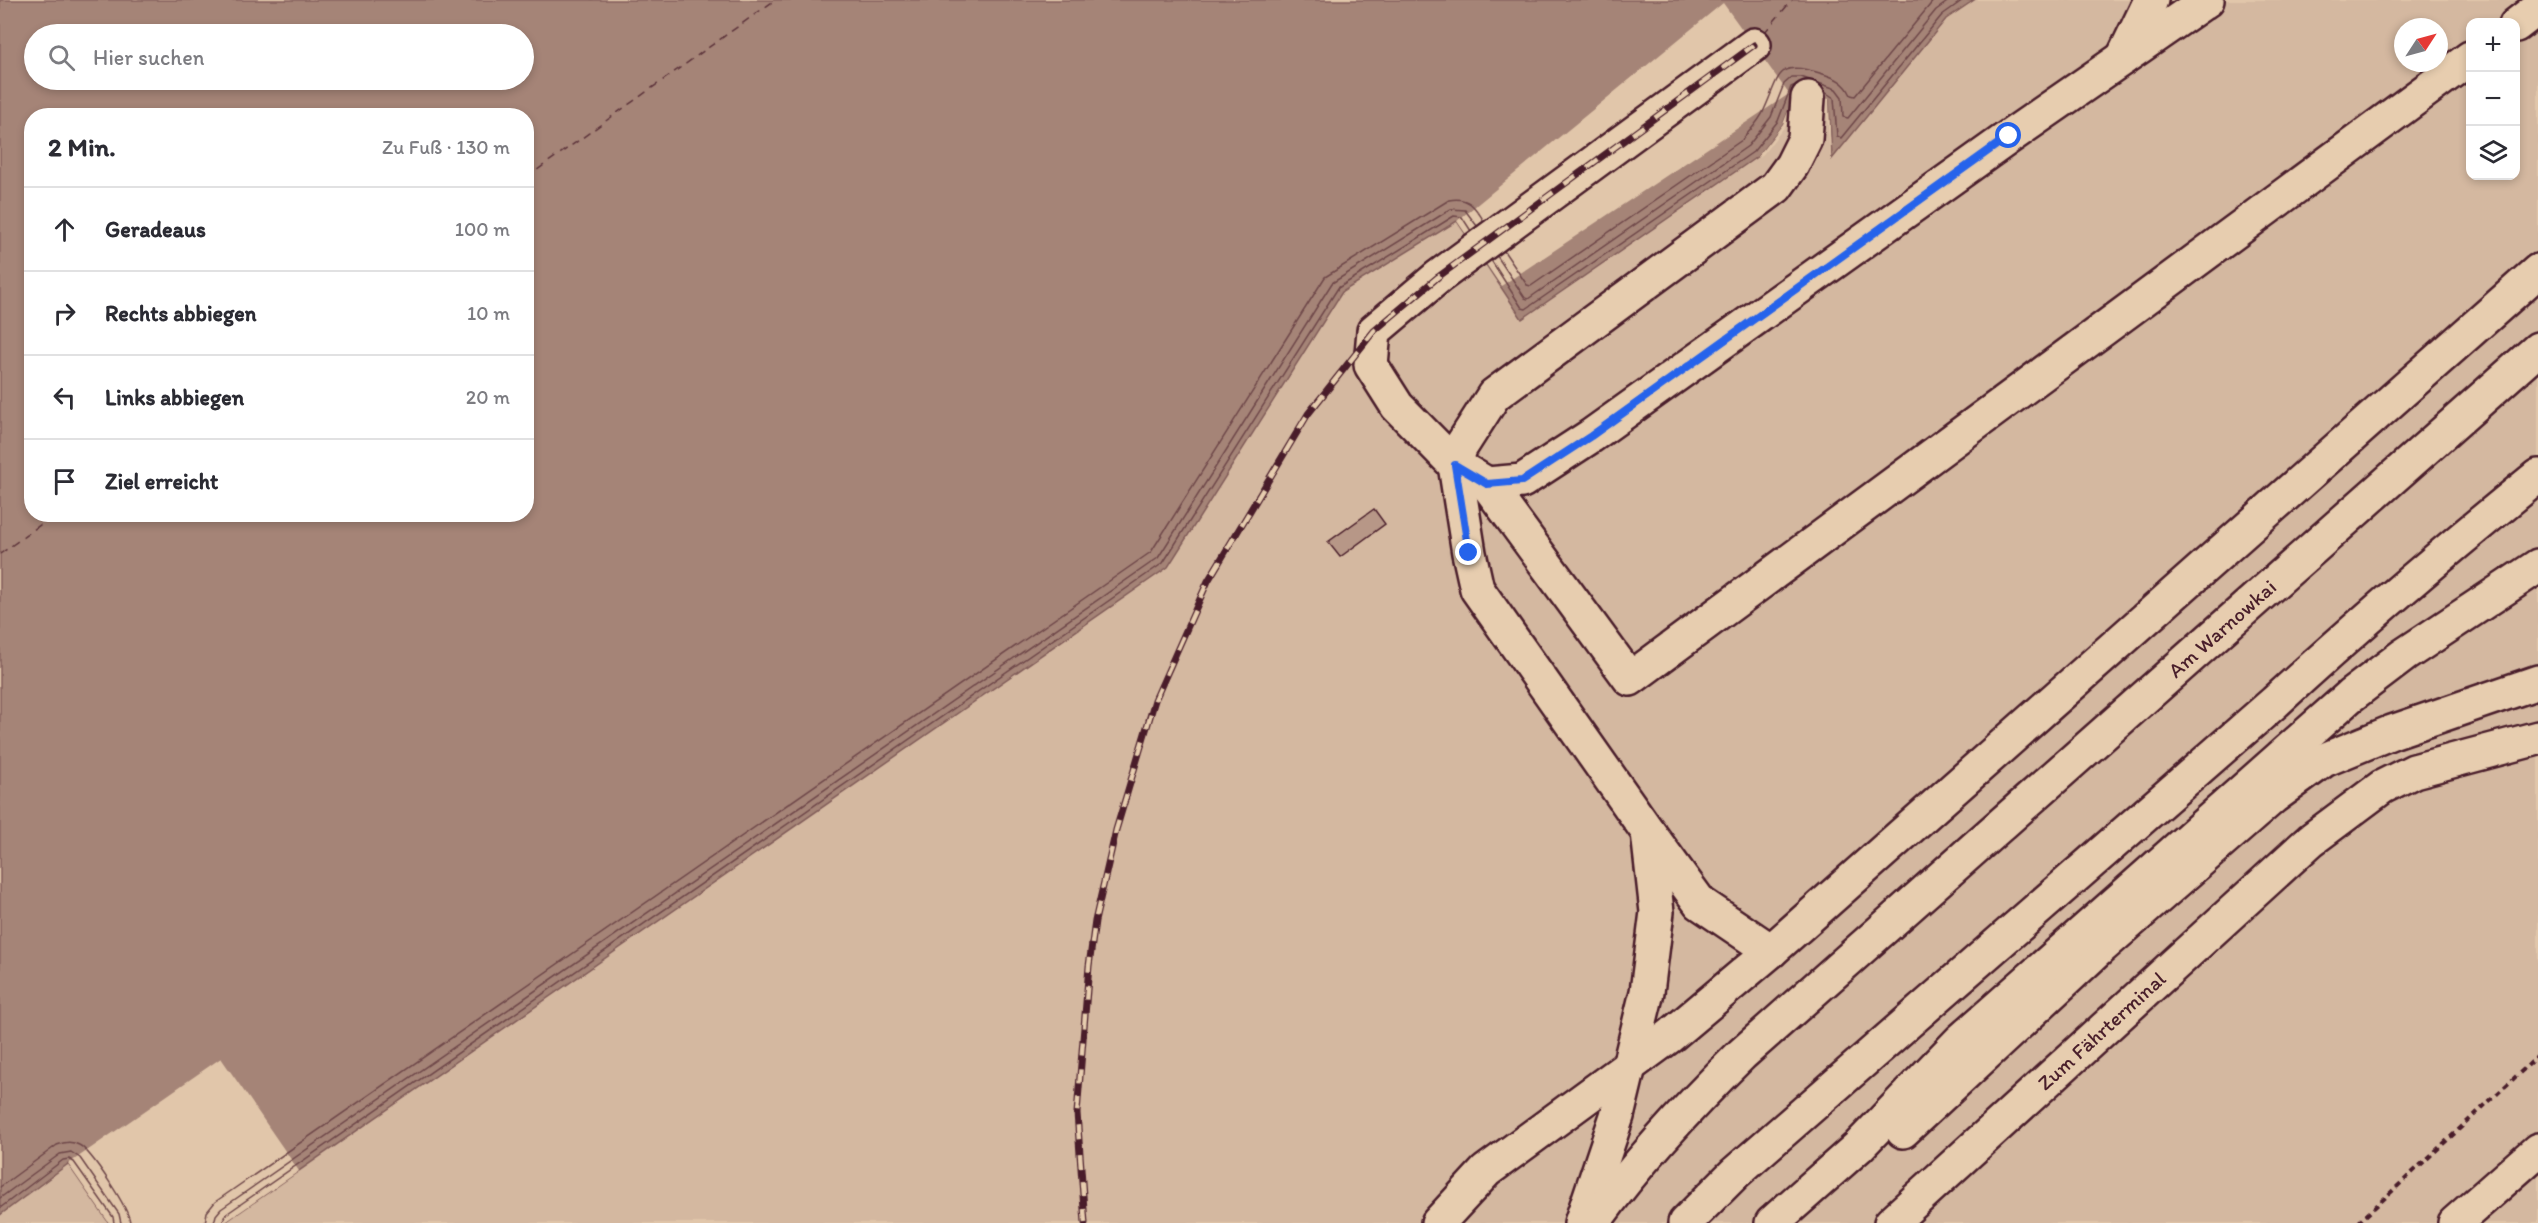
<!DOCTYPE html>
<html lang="de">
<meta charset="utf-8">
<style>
:root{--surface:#fff;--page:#f7f7f7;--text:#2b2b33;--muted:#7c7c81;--line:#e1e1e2}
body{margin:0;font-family:Itim,sans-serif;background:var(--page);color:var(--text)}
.controls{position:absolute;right:18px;top:18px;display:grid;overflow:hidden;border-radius:12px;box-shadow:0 3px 9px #0003}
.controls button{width:54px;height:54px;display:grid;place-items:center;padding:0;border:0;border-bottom:2px solid var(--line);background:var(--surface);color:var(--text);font:30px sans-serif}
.compass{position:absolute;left:2394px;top:18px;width:54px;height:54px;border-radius:50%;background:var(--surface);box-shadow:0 3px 9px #0003;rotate:54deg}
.stop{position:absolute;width:18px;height:18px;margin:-14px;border:4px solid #2563eb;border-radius:50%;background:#fff}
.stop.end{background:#2563eb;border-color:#fff;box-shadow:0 2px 6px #0008}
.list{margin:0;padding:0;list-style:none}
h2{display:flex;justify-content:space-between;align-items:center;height:78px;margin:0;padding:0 24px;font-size:26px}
h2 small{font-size:20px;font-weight:400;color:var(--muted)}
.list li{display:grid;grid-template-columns:39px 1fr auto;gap:18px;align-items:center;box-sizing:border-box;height:84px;padding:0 24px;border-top:2px solid var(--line)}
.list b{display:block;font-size:22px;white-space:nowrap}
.list em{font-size:20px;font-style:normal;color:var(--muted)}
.icon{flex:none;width:33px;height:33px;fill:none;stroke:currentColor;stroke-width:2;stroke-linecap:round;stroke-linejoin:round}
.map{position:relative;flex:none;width:2538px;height:1223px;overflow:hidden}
.search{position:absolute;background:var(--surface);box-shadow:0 3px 9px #0003;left:24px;top:24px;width:510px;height:66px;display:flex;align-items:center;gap:15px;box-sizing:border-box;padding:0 21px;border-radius:33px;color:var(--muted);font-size:22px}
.panel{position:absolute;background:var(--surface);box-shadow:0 3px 9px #0003;left:24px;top:108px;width:510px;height:414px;border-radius:24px}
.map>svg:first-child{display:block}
</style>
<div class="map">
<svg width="2538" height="1223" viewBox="0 0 2538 1223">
<rect width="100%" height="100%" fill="#e1c6aa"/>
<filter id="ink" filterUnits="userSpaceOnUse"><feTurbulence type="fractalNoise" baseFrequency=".0167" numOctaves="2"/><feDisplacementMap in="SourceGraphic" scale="12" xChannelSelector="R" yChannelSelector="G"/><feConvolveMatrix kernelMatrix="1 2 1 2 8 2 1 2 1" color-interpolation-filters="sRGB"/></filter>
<g filter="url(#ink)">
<path fill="#d4b8a0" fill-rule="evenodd" d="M 1974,0 L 2538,0 L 2538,1223 L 0,1223 L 0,1215 L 68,1164 L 1168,567 L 1342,292 L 1457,221 L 1522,319 L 1797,89 L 1946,19 ZM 2470,22 L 2516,22 L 2516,176 L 2470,176 ZM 2403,27 L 2439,27 L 2439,63 L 2403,63 Z"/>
<path fill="#a58477" stroke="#815c59" stroke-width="1.5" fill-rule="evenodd" d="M 0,0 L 1974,0 L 1946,19 L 1832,159 L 1829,100 L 1797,89 L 1783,124 L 1758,156 L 1522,319 L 1457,221 L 1342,292 L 1168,567 L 224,1223 L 109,1223 L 68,1164 L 0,1215 ZM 34,34 L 524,34 L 524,80 L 34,80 ZM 32,116 L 526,116 L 526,514 L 32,514 Z"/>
<path fill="#e1c6aa" d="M 1723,3 L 1789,94 L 1501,286 L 1457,221 Z
M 1797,89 L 1829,99 L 1831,162 L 1826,102 L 1798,93 L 1786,125 L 1760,158 L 1758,156 L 1783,124 Z
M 221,1058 L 299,1171 L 224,1223 L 109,1223 L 68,1164 Z"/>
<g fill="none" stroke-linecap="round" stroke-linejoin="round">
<path stroke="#6e4749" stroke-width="1.5" d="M 1825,92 L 1834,98 L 1837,136 L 1841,138 L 1942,15 L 1963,0
M 1504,251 L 1527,285 L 1531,286 L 1742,140 C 1749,131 1760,121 1764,110 C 1781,73 1776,59 1823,74 C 1836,78 1845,82 1851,95 L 1855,96 L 1934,0
M 1497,256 L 1525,298 L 1528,299 L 1748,146 L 1771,117 L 1784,84 L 1792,77 L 1801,77 L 1836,89 L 1842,97 L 1843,117 L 1848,118 L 1936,10 L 1950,0
M 1491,260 L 1522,308 L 1526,309 L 1753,152 L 1778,121 L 1791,87 L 1798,84
M 0,1187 L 57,1145 C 64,1142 72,1141 79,1145 C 91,1151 130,1210 130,1223
M 0,1198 L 60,1154 L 71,1152 L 80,1158 L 119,1214 L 121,1223
M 0,1208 L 63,1160 L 69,1159 L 74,1162 L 113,1217 L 114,1223
M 205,1223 L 207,1212 L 215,1202 L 1151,552 L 1325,277 L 1449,200 C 1468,196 1475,207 1484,221
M 214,1223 L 216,1215 L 221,1209 L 1158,558 L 1332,283 L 1451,209 L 1465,210 L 1477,226
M 222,1223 L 225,1215 L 1163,563 L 1338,288 L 1454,216 L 1462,217 L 1471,231"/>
<path stroke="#5c333a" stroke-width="1.5" stroke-dasharray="8 6" stroke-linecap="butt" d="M 1764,33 L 1792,0
M 526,178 L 775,0
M 0,554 L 55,514"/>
</g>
<path fill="#b79787" stroke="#4a1f2b" stroke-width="1.5" d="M 1374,509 L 1385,524 L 1340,557 L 1328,542 Z"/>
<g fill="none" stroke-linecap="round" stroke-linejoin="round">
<g stroke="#4a1f2b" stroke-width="38">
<g id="minor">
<path d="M 2516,25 L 2538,8"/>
<path d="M 1754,45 L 1438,277 L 1374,331 L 1371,365 L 1397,406 L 1455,465 L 1487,484 L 1630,679 L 2470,58"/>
<path d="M 2123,58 L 2151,0"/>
<path d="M 1487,484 L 1522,481 L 1591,436 L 2009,137 L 2207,0"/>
<path d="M 1649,833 L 1700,903 L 1771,951"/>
<path d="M 1903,1131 L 2098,950 L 2273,797 L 2324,760 L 2392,732 L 2538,682"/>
<path d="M 1438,1223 L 1486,1171 L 1670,1036 L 1771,951 L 2538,271"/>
<path d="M 1581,1223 L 1617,1116 L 1647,992 L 1657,912 L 1648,832 L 1477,589 L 1469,553 L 1455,465 L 1460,448 L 1494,395 L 1776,187 L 1792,165 L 1805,139 L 1808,98"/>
<path id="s1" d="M 1593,1223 C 1637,1162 1688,1107 1742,1054 L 2538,349"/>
<path d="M 1685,1223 L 1735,1173 L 2275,702 C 2360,623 2448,549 2538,476"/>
<path d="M 1772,1223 L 1858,1147 L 1961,1040 L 2350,696 L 2404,655 L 2538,566"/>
<path id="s2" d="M 1891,1223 L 2311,840 L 2382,787 L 2414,771 L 2538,738"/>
<path d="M 2455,1223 L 2538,1150"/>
</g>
</g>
<path stroke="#4a1f2b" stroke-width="4" stroke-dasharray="6 4.5" stroke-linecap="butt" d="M 2362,1223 L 2360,1221 L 2538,1056"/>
<use href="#minor" stroke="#e7cdaf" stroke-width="33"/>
<g stroke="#4a1f2b" stroke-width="7">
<path id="rail" d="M 1085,1223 L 1077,1113 L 1089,966 L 1095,921 L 1116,830 L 1155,700 L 1208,581 L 1308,414 L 1374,331 L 1438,277 L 1754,45"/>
</g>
<use href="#rail" stroke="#e7cdaf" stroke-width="4.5" stroke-dasharray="14" stroke-linecap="butt"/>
</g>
</g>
<g fill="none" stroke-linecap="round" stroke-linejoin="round" filter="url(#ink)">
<path stroke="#2563eb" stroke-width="8" d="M 1469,553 L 1455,465 L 1487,484 L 1522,481 L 1591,436 L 2009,136"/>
</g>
<g text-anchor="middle" stroke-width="4.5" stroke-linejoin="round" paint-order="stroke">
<g font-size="21" fill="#4a1f2b" stroke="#e7cdaf">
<text dy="7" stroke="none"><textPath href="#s1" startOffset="867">Am Warnowkai</textPath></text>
<text dy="7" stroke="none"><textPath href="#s2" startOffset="285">Zum Fährterminal</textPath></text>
</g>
</g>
</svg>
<div class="controls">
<button>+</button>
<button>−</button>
<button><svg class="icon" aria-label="layers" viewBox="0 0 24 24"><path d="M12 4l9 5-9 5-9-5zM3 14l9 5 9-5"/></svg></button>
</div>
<svg class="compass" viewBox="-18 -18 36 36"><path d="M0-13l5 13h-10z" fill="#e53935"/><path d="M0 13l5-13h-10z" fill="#7c7c81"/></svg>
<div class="stop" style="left:2009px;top:136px"></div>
<div class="stop end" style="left:1469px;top:553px"></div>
<div class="search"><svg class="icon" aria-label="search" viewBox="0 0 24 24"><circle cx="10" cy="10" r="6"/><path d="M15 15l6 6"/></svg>Hier suchen</div>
<section class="panel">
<h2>2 Min.<small>Zu Fuß · 130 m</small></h2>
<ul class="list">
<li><svg class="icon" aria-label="ahead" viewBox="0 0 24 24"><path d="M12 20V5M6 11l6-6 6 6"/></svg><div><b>Geradeaus</b></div><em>100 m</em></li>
<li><svg class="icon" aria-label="right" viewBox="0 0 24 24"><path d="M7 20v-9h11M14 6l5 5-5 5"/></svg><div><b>Rechts abbiegen</b></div><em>10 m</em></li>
<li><svg class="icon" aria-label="left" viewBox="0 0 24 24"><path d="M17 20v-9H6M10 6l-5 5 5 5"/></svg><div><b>Links abbiegen</b></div><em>20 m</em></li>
<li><svg class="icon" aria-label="arrive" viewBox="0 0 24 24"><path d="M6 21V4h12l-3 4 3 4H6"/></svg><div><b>Ziel erreicht</b></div></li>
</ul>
</section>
</div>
